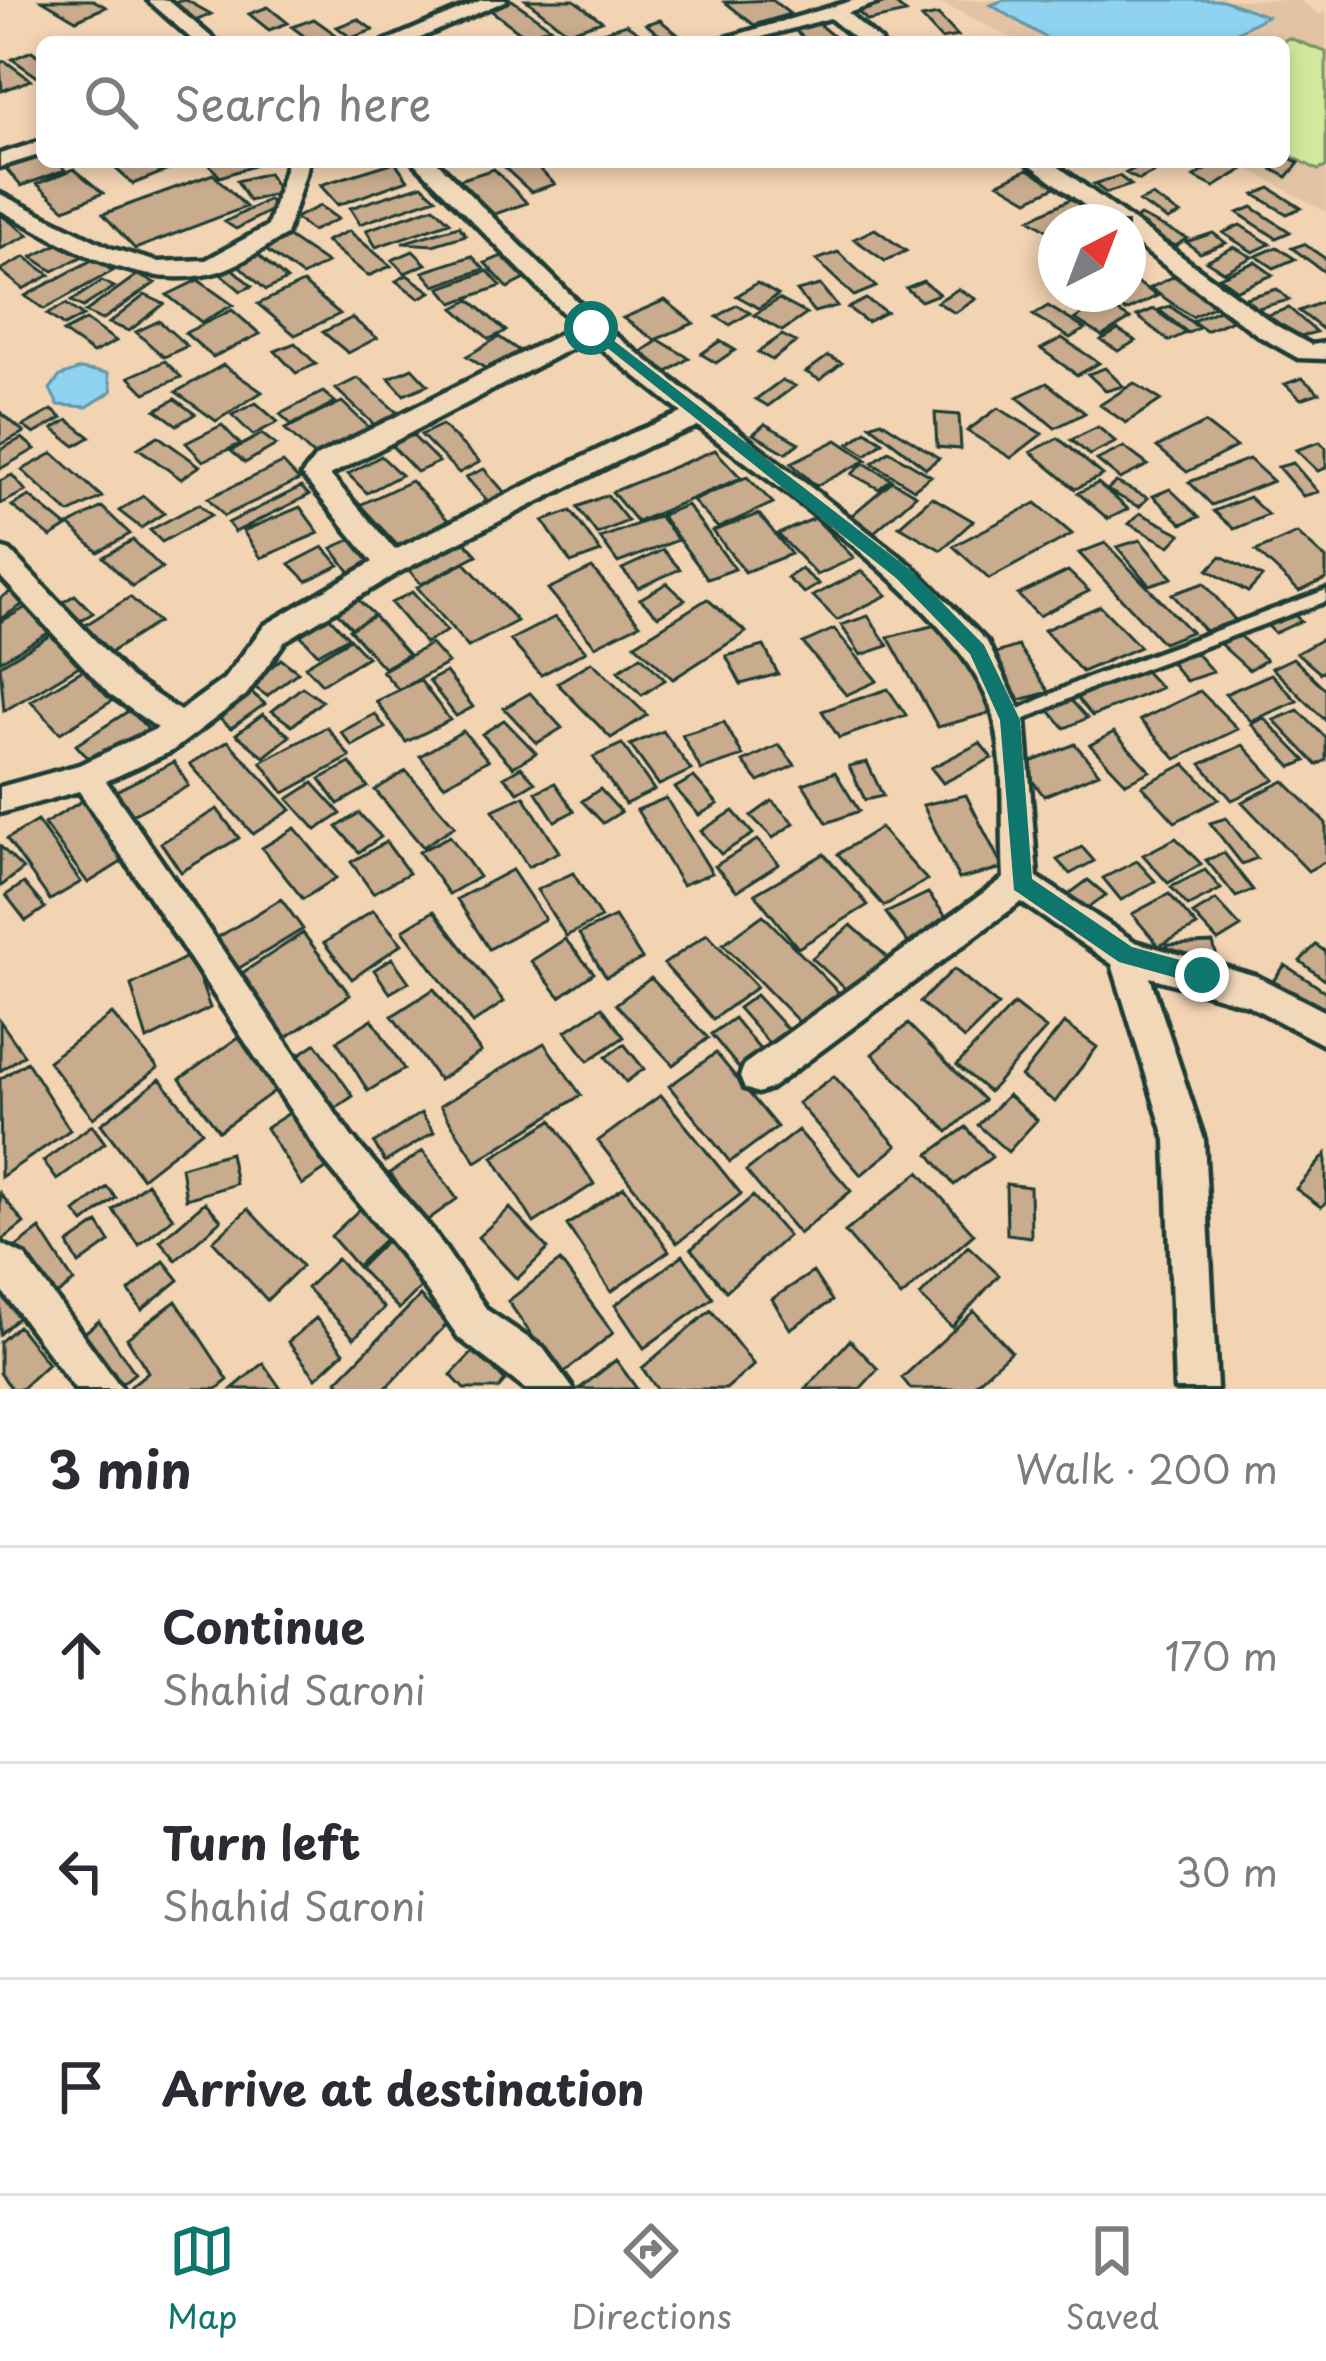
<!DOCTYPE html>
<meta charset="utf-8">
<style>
:root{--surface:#fff;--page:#f7f7f7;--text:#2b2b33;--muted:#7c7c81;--line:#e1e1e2;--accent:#0f766e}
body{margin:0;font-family:"Playpen Sans",sans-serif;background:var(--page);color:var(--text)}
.compass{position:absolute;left:1038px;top:204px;width:108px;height:108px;border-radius:50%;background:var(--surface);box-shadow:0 6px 18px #0003;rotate:42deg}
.stop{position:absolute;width:36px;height:36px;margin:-27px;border:9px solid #0f766e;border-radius:50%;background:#fff}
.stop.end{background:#0f766e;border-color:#fff;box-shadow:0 3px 12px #0008}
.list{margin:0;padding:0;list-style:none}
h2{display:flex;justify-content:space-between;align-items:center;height:156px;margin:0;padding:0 48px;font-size:51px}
h2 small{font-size:39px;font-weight:400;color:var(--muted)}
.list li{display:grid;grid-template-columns:78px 1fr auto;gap:36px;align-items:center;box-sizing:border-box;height:216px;padding:0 48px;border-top:3px solid var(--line)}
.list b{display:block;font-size:45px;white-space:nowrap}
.list p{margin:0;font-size:39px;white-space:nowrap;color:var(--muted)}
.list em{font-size:39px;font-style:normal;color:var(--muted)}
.icon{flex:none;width:66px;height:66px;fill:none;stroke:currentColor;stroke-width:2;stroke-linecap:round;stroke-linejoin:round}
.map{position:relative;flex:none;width:1326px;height:1389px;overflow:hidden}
.search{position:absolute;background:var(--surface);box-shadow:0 6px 18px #0003;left:36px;right:36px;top:36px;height:132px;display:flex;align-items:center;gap:30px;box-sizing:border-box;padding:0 42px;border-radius:18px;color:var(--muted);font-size:45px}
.sheet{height:804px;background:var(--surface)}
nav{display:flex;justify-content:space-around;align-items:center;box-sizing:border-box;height:168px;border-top:3px solid var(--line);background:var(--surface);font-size:33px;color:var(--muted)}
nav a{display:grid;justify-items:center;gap:6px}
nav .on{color:var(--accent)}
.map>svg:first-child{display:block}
</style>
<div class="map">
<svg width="1326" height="1389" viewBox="0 0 1326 1389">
<rect width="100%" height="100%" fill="#f2d3b2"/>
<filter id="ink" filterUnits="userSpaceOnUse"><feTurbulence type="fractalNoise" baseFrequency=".00833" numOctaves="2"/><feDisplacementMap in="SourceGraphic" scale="24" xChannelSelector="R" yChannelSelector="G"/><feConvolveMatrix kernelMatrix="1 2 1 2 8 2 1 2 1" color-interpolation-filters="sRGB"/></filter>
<g filter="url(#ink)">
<path fill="#e2c4a5" d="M935,0H1299L1320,15L1326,12V212L1236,162H1284V42H1020Z"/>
<path fill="#d2e89d" stroke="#789268" stroke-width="3" d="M1289,38L1326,52V167L1318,170L1284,152L1281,42Z"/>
<path fill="#90d3f1" stroke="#6397a5" stroke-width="3" d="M1004,0H1223L1267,16L1218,42H1053L991,5Z
M80,369L108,373L112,391L87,407L58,405L50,389L60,376Z"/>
<path fill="#c9ab8d" stroke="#1f3d34" stroke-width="3" d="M42,0H93L106,7L76,20Z
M186,0L211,14L195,21L166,4Z
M512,0L550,27L525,36L485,6Z
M526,0H574L602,21L568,32Z
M772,0L790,14L754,25L725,2Z
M891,0L906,13L868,21L853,8Z
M268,7L288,23L269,30L249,14Z
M938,15L958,36L941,39L922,18Z
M811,18L833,36L809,42L787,24Z
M314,19L335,34L312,42L292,27Z
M358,19L373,30L351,38L337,27Z
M660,20L687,42H668L646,24Z
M626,24L653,42H600L591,36Z
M32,51L42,59L39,78L12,59Z
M5,61L31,80L2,91L0,63Z
M42,148V162H58L65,170L21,186L1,163Z
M1284,155L1299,163L1287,177L1259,162H1284Z
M108,162H185L186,163L133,184Z
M249,162L253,166L220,177L208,163Z
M395,162L408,180L338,205L320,185Z
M518,162H532L555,184L531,192L504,167Z
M1148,162H1174L1139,180L1126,173Z
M1219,162L1244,169L1214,187L1194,177Z
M74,169L103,193L65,209L37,184Z
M494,169L527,203L492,215L459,180Z
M1028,169L1057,186L1028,200L999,183Z
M268,173L280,193L249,201L237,181Z
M213,174L246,207L135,249L103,214Z
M1119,176L1131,185L1106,193L1094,184Z
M422,185L436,198L360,224L350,208Z
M1270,188L1301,208L1287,214L1255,195Z
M1152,196L1180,214L1168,220L1139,202Z
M1075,197L1102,214L1087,222H1056V236L1030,219Z
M268,200L279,206L236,229L225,222Z
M320,206L338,219L312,231L295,218Z
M434,207L450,222L376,247L366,230Z
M1252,207L1290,232L1276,238L1238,213Z
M0,215H1L29,235L0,249Z
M1140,216L1187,238L1176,246L1129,225Z
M1240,225L1270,244L1253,252L1223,233Z
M459,226L466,235L433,245L402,243Z
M875,229L906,251L885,261L854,239Z
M349,231L391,266L368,276L326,241Z
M1213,233L1226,243L1200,253L1186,242Z
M287,236L327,263L302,276L263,248Z
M64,241L85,255L53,271L32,257Z
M1304,244L1326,259V273L1292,248Z
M1234,247L1252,257L1224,272L1206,261Z
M1277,247L1295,259L1274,268L1256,256Z
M413,251L426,264L405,273L392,260Z
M838,252L876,287L854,296L816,260Z
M256,253L287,280L266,290L235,262Z
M472,256L484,269L435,286L423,272Z
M502,256L525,279L508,288L485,263Z
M25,257L50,275L23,289L0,270Z
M94,259L113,271L44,309L25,296Z
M1255,262L1273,275L1237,290L1219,277Z
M229,266L252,286L241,291L218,272Z
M488,271L501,286L453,303L440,288Z
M1181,273L1223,302L1192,317L1150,288Z
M137,275L155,283L102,320L85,312Z
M407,275L431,292L419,298L396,281Z
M1128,276L1157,296L1126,311L1102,294H1128Z
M198,280L233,305L201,322L167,295Z
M102,281L114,287L83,307L71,301Z
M923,281L939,294L921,301L906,288Z
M303,283L340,314L295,335L258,304Z
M757,283L778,295L759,308L737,296Z
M820,285L837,306L814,312L797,291Z
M958,289L976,299L955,313L937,302Z
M1277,289L1289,300L1254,309L1242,299Z
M145,295L164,304L129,331L109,323Z
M779,299L807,314L782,331L754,315Z
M866,299L886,312L867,322L848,308Z
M470,300L506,331L489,339L454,308Z
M665,300L694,323L655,340L623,318Z
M1325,301L1326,302V332L1299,311Z
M1102,302L1130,319L1102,336L1075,319Z
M66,304L83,316L64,326L47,314Z
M737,305L750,313L730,325L717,317Z
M1048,306L1085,329L1070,338L1033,315Z
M1170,306L1199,328L1188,333L1159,310Z
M1289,308L1316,332L1294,338L1268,315Z
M1154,309L1186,333L1169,341L1137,316Z
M232,310L260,334L213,357L185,333Z
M1219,310L1232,320L1206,331L1192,321Z
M352,318L377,338L348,353L323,332Z
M86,320L116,341L93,353L63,332Z
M159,321L187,346L164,357L136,332Z
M1118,330L1136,341L1118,351L1101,340Z
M782,335L796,342L772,360L758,352Z
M499,337L521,352L489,371L467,356Z
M1062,338L1099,363L1077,375L1041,349Z
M659,340L689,358L668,372L638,354Z
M720,341L735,350L716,363L701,354Z
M295,343L316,364L296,373L275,351Z
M828,356L842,363L820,380L806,372Z
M165,361L181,377L145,393L129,377Z
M223,365L262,392L216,421L176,392Z
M412,368L428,385L404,395L389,378Z
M1105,368L1123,386L1106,391L1088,374Z
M358,378L401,416L378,428L336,389Z
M1302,378L1319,393L1301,399L1285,384Z
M782,380L795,386L768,406L756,399Z
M1047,383L1085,413L1055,428L1017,397Z
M1134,383L1161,400L1126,423L1100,405Z
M323,392L335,402L292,425L280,414Z
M175,399L195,414L177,425L156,410Z
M342,402L375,433L319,461L285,429Z
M256,403L278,422L253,435L232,415Z
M998,408L1042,434L1011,458L967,431Z
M52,410L62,418L34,434L23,426Z
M0,412L24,432L0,445Z
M935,413L959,415L961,449L937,447Z
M68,420L90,437L75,446L53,429Z
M881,421L939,458L926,468L870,425Z
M1205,423L1236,447L1187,472L1157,447Z
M765,424L799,443L786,453L753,434Z
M222,425L240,444L203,461L186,443Z
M442,425L480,462L459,473L421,435Z
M1098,427L1116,442L1090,455L1071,440Z
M866,431L883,442L866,455L849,444Z
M262,434L276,445L245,463L231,451Z
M411,434L439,462L417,472L390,444Z
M158,436L200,466L181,479L138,448Z
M22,438L35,449L0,469V450Z
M1058,438L1103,475L1075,489L1031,452Z
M837,440L867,460L816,486L791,463Z
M1320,442L1326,448V468L1318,471L1296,450Z
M1124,447L1148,465L1120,479L1097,460Z
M715,450L741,478L637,522L612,492Z
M889,451L931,476L914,489L872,463Z
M53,453L102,497L69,513L22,470Z
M381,456L401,475L367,493L348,474Z
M1249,459L1273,481L1212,505L1189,482Z
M283,463L299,480L224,516L208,498Z
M864,463L891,479L879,489L852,474Z
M1293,463L1318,492L1303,496L1278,467Z
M484,469L507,495L489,503L466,477Z
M12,475L26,491L0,504V481Z
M747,477L773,503L718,528L693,501Z
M411,481L448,520L398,546L360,505Z
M892,481L916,495L871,535L846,520Z
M1116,482L1148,498L1139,507L1107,490Z
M1098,483L1128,509L1108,519L1078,493Z
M301,487L309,495L235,532L228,523Z
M1170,489L1199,517L1182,524L1153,496Z
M607,495L628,521L597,534L577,507Z
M29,496L67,527L51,537L12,506Z
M143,496L164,513L141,528L119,511Z
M932,497L973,521L941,550L899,526Z
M1249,497L1268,515L1234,529L1214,511Z
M1036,503L1072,534L989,579L953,546Z
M199,504L211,515L162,542L150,530Z
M687,505L735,569L708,579L661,515Z
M102,507L130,534L98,552L69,525Z
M300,507L319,533L261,558L243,531Z
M571,511L601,552L571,563L543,521Z
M1140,513L1181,534L1170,546L1129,524Z
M759,514L791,554L745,572L713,531Z
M659,516L678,540L618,563L600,538Z
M815,518L854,558L817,575L778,534Z
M1297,533L1326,559V579L1299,591L1256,551Z
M459,535L477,555L421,584L403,563Z
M359,536L382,566L354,578L332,548Z
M133,540L162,568L132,586L103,557Z
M1140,540L1172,578L1149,585L1117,547Z
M1105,543L1191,632L1163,643L1079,553Z
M323,547L339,565L307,581L290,564Z
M663,550L680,569L638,588L622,569Z
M1221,556L1262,577L1248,592L1208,570Z
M465,563L517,621L468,647L417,587Z
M592,568L640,624L595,646L548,589Z
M801,569L819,584L804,593L787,578Z
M862,571L887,595L837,620L813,596Z
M1068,571L1089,591L1039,616L1018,595Z
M667,583L685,600L658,616L640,599Z
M1204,583L1236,621L1205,631L1172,594Z
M17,588L30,600L0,619V598Z
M412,592L447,631L425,643L391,603Z
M352,594L374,615L352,628L331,606Z
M75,595L93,613L73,625L55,607Z
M130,597L158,622L106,655L79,629Z
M707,599L746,632L673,679L635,644Z
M32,604L55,629L0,661V622Z
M1100,606L1140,647L1082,672L1044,630Z
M323,610L348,637L318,654L293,627Z
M1291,612L1301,621L1275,633L1266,624Z
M374,616L408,654L384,668L349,629Z
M868,616L888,646L861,655L841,625Z
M555,617L586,651L541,675L510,640Z
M944,623L997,711L938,727L888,637Z
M834,629L877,681L846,695L803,643Z
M56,632L86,662L4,711L0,665Z
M1235,632L1266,660L1249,670L1218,642Z
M1326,637V670L1320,673L1297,653Z
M350,639L367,657L322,684L305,666Z
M431,644L448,663L399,690L382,671Z
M764,646L778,674L741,684L726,656Z
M1018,646L1049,692L1020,700L990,655Z
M1196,653L1213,672L1186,681L1170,662Z
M641,656L665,680L642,695L618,671Z
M1293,658L1326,690V721L1272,668Z
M281,659L298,672L267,696L250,684Z
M592,662L647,715L611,738L557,683Z
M88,667L117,698L60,733L31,701Z
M1144,670L1161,688L1092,716L1076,697Z
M446,672L473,707L456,716L429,681Z
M1271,674L1297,701L1251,721L1225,694Z
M420,680L450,720L406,742L376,701Z
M302,687L322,701L292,726L272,711Z
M888,689L906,715L839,738L822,711Z
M250,691L265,704L231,728L215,715Z
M1200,691L1238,729L1176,759L1140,720Z
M530,693L562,728L537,743L504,708Z
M1069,698L1087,718L1065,728L1047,709Z
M130,710L163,745L108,780L76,745Z
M1298,710L1326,738V760L1317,765L1274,720Z
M263,714L290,736L264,757L236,734Z
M375,714L385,728L352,746L341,732Z
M1264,718L1306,761L1292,767L1251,724Z
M504,720L536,753L513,767L482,734Z
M724,722L743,756L701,770L682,735Z
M327,727L350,757L284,793L261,762Z
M463,731L488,760L444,785L420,756Z
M663,731L691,770L659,785L630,745Z
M1114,732L1150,771L1126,783L1090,745Z
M228,741L291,810L253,834L190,764Z
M980,743L992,758L943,783L931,768Z
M622,744L654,790L625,804L593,757Z
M1075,744L1099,773L1044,796L1021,766Z
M779,745L795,765L759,782L743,762Z
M1243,745L1275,780L1232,800L1201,764Z
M174,762L189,786L120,821L106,796Z
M867,762L883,796L865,800L849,766Z
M350,763L368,787L338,804L320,779Z
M1185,764L1219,799L1175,822L1142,786Z
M521,767L535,782L518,792L504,777Z
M406,771L455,826L423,847L375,790Z
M835,772L859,811L827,823L803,784Z
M694,777L718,804L699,815L675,788Z
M1284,781L1326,823V861L1308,871L1242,802Z
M313,783L341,814L316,830L288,799Z
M555,783L574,811L555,821L536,792Z
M600,789L621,812L603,823L582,801Z
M966,795L1003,868L959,879L923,805Z
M524,796L559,852L528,867L493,810Z
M87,798L131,856L88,883L44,824Z
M666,798L712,873L682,885L637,810Z
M772,801L794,823L773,838L751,816Z
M217,809L239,838L181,872L161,843Z
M733,811L753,834L721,854L701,831Z
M359,813L381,837L359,852L337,827Z
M1226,818L1257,858L1242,864L1210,823Z
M37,821L81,882L50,900L7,839Z
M295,828L336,878L303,899L262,848Z
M880,828L927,880L884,906L838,854Z
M450,836L479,877L449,894L419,852Z
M1176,838L1201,864L1168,883L1143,855Z
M757,840L779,864L737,891L715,866Z
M386,842L409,873L373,893L351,862Z
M0,846L23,869L0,887Z
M1082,847L1094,861L1070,874L1057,860Z
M1224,853L1253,890L1236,897L1206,860Z
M824,854L868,905L798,948L755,894Z
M1137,861L1155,881L1121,900L1103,878Z
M512,870L545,919L489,949L457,899Z
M1205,870L1221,889L1188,906L1171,887Z
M573,873L601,918L566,936L537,890Z
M1088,880L1106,895L1086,909L1069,894Z
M24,883L45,908L26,921L6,895Z
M928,893L954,927L911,947L886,913Z
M1169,894L1197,926L1159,946L1132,914Z
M281,899L303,929L228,975L207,944Z
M1216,900L1241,927L1218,941L1193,914Z
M373,910L402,944L352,979L324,943Z
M434,911L504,1002L473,1023L403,930Z
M763,915L839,993L800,1023L723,944Z
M615,917L642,959L606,977L579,934Z
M851,925L892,961L852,995L812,958Z
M303,933L350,995L278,1043L233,979Z
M707,934L757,987L713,1019L664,964Z
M565,939L594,973L560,997L531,961Z
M1213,943L1219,964L1173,966L1167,945Z
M1316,945L1326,952V981L1300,961Z
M191,955L210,1008L147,1040L131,985Z
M392,958L409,982L390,993L374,970Z
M1285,965L1326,992V1023L1270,985Z
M954,969L998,1005L964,1039L920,1002Z
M651,978L708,1038L673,1065L616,1004Z
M434,989L481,1052L439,1080L392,1016Z
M756,995L799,1042L780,1056L738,1008Z
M1014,1004L1046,1029L989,1092L957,1065Z
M602,1007L624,1037L588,1061L566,1031Z
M112,1014L158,1068L93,1118L48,1061Z
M734,1018L766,1057L743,1073L711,1034Z
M372,1019L404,1069L368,1091L337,1041Z
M0,1021L24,1055L0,1071Z
M1064,1023L1097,1047L1055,1102L1021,1077Z
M908,1024L984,1100L948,1132L872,1054Z
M247,1031L287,1082L219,1131L180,1079Z
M316,1043L353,1096L324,1116L287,1063Z
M544,1043L581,1095L476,1162L440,1106Z
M624,1044L644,1069L626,1082L606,1057Z
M716,1053L777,1127L730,1162L669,1086Z
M27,1062L70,1130L1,1177L0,1079Z
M834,1076L897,1146L861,1175L798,1103Z
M160,1079L202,1131L142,1178L101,1124Z
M661,1095L741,1194L677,1243L598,1141Z
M1008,1095L1037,1120L1008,1152L978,1125Z
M294,1110L329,1167L302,1185L266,1128Z
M421,1113L434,1132L385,1162L374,1143Z
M552,1120L594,1184L534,1223L493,1157Z
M92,1125L105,1143L57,1180L43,1161Z
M966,1127L992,1157L954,1185L929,1154Z
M798,1130L851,1191L799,1234L746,1171Z
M423,1151L457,1199L425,1222L390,1173Z
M230,1153L236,1184L186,1199L181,1167Z
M1326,1154V1203L1321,1207L1296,1189Z
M919,1172L974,1234L901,1297L845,1232Z
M147,1183L173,1218L139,1245L113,1210Z
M1006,1184L1030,1187L1031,1237L1007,1234Z
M107,1187L116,1198L84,1223L75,1212Z
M624,1187L669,1251L611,1292L567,1225Z
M0,1193L24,1223L0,1242Z
M753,1196L788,1236L726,1291L691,1249Z
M205,1202L221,1220L176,1260L160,1241Z
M361,1208L387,1237L357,1266L331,1236Z
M510,1208L548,1249L517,1279L478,1237Z
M248,1209L302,1266L267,1300L213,1241Z
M98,1223L110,1242L79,1264L68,1244Z
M40,1229L74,1282L46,1303L12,1250Z
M386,1241L426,1282L399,1309L359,1268Z
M968,1246L999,1275L952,1327L920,1296Z
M683,1255L713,1298L644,1348L615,1305Z
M337,1259L384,1308L354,1338L307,1288Z
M164,1261L179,1280L142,1310L129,1291Z
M560,1261L613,1333L560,1376L508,1301Z
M813,1272L832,1301L790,1329L772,1299Z
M0,1285L23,1313L0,1334Z
M420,1296L447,1324L385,1389H344L337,1381Z
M176,1301L228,1380L217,1389H127L148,1372L127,1338Z
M711,1310L754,1365L726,1389H657L642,1368Z
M974,1311L1011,1351L970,1389H911L902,1378Z
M316,1318L344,1352L316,1378L288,1342Z
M99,1321L135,1373L115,1389H94L66,1348Z
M18,1326L48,1364L21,1389H12L0,1373V1342Z
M850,1340L878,1369L860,1389H806Z
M475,1350L505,1381L498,1389H464L451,1375Z
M616,1360L637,1389H579Z
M263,1363L281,1389H232Z"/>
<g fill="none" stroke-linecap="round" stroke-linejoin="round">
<defs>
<path id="service" d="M1326,590V601L1087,690L1015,724H1005L1002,720L1005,716L1077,682Z"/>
<path id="minor" d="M148,0H168L217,42H195Z
M482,0H507L411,42H384Z
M855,0H885L848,13L881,42H859L830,18L744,42H712Z
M42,141V154L0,167V154Z
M287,162H309L286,235C264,247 244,263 220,271C142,295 66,245 0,210V194L110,248L157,262L206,260L268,226Z
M414,162H437L599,323L912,566L987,642L1025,720L1037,877L1135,942L1256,976L1326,1012V1046L1248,1005L1150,977L1204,1140L1217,1389H1175L1166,1140L1112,964L1021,902L771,1088L758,1093L745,1088L740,1076L745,1064L1004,878C1001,828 1006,770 995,721C971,616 782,492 698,426L648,446L401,571L285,641L246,695L172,751L106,781L351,1136L432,1230L487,1310L543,1348L573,1389H525L459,1338L404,1258L325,1162L79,791L0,813V787L79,765L158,728L109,694L0,576V548L10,551L131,678L180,711L224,679L265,625L373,562L302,475L316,457L576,326ZM589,339L682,413L630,434L395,550L330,475Z
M1027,162H1052L1277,326L1311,345L1326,343V359L1298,358L1259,336L1128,238V222H1107Z
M0,1243L25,1256L122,1389H75L0,1288Z"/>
</defs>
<use href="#service" stroke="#1f3d34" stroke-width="9"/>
<use href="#minor" stroke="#1f3d34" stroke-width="9"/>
<use href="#service" fill="#f1d8b9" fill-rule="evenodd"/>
<use href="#minor" fill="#f1d8b9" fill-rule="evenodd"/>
</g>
</g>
<path fill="#0f766e" d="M591,323L909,569L984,645L1020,720L1032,879L1132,947L1210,968V982L1202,985L1119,962L1014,890L1000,720L970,654L896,578L586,331Z"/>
</svg>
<svg class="compass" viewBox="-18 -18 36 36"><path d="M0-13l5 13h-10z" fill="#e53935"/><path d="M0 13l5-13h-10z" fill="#7c7c81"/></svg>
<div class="stop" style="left:591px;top:328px"></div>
<div class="stop end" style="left:1202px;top:975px"></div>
<div class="search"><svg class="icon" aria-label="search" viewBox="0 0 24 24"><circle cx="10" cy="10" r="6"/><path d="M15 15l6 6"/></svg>Search here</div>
</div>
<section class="sheet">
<h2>3 min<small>Walk · 200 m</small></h2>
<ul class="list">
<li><svg class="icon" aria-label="ahead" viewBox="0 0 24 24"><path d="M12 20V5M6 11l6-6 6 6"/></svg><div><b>Continue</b><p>Shahid Saroni</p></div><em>170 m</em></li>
<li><svg class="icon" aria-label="left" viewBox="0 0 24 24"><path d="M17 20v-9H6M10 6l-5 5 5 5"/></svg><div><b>Turn left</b><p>Shahid Saroni</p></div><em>30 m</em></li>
<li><svg class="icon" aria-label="arrive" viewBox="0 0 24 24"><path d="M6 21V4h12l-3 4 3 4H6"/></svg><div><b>Arrive at destination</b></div></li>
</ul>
</section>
<nav>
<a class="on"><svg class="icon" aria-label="map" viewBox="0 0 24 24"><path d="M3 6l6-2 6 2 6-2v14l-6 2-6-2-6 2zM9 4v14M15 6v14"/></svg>Map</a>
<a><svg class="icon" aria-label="directions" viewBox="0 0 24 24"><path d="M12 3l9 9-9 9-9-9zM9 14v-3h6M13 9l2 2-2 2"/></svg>Directions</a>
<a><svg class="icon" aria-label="saved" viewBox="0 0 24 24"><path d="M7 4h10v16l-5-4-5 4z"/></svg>Saved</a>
</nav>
